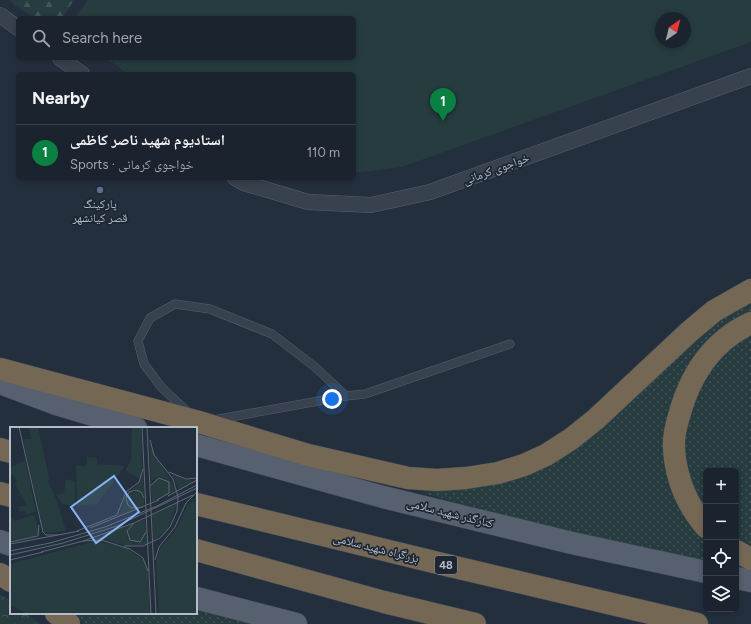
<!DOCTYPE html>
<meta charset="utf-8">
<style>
:root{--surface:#1b232e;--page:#282f3a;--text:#f1f3f6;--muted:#a0a4aa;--line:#39404a;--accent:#0b8043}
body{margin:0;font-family:Figtree,"Noto Naskh Arabic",sans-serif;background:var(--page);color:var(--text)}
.controls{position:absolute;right:12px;bottom:12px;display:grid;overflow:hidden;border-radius:6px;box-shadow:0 2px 6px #0003}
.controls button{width:36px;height:36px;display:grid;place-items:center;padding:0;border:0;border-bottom:1px solid var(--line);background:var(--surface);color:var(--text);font:20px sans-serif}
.compass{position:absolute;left:655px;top:12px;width:36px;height:36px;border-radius:50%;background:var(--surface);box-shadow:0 2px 6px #0003;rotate:35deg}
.you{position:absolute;left:332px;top:399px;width:14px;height:14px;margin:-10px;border:3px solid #fff;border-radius:50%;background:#1a73e8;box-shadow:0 0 0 6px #1a73e833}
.badge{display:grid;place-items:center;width:26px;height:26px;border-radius:50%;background:var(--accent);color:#fff;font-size:13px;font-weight:700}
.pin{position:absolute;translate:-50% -33px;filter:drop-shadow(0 1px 2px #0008)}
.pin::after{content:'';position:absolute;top:21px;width:14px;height:12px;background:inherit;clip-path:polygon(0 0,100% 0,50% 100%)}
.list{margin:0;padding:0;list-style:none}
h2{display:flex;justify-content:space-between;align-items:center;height:52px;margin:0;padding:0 16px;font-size:17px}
h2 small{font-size:13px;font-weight:400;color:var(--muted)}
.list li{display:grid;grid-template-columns:26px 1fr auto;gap:12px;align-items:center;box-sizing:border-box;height:56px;padding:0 16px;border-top:1px solid var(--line)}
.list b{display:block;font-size:15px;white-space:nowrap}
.list p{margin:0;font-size:13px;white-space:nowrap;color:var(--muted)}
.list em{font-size:13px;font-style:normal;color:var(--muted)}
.icon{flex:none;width:22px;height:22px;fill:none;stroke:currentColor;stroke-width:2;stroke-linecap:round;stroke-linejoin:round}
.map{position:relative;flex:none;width:751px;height:624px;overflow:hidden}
.search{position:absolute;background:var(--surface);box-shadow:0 2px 6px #0003;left:16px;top:16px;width:340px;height:44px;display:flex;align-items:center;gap:10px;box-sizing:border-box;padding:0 14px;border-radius:6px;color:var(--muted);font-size:15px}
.panel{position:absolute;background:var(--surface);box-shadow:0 2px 6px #0003;left:16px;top:72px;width:340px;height:108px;border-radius:6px}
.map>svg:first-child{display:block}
</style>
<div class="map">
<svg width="751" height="624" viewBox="0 0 751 624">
<defs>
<pattern id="grass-dots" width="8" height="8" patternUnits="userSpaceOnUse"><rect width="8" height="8" fill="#263c3f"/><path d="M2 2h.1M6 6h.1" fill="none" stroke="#435659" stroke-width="1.8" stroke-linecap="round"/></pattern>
<pattern id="forest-firs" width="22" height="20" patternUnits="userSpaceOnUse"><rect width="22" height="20" fill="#263c3f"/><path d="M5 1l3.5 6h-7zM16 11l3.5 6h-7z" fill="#435659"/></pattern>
<pattern id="park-crowns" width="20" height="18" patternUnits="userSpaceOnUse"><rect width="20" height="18" fill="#263c3f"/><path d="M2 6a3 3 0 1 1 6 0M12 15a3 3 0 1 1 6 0" fill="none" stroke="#435659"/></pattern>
</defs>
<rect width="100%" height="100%" fill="#242f3e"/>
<path fill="url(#grass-dots)" d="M751,302V314L672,408L697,529L706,538V563C610,541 514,519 419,492L475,488L505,482L676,358L719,319Z
M751,329V553L736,544V471H706V517L699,506L680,449L703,372Z
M196,604L271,624H84L71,613H196Z"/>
<path fill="url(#forest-firs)" d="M10,0H74L62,18H34L16,6Z"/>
<path fill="url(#park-crowns)" d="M0,594L11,602V613H26L41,624H0Z"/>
<path fill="#263c3f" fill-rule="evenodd" d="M88,0H751V42L402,167L354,173V74H128L106,58H354V18H75ZM661,18H685V42H661Z"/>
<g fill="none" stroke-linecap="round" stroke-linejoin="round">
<defs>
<path id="lane" d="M188,412L162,388L144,364L138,341L150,318L175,304L210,309L272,334L315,367L346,396
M214,420L346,396L365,394L510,344"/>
<path id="street" d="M0,15L18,28
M60,58L82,74
M235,178L244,183L308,202L371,205L430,192L751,76"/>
<path id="primary" d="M0,383L56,404L136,428
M196,445L383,497L572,543L706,572
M0,541L11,545
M736,578L751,581
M196,598L296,624"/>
<path id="highway" d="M0,369L199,422L308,455L408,478L437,480L466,478L498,473L524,465L546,455L571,439L596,419L689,332L714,311L751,290
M0,449L11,452
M0,493L11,496
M196,504L442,564L697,624
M706,527C687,505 676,478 674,449C673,438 676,426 679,416C690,375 712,341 751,323
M196,550L384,602L475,624
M736,551L751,559
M0,574L11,581
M56,613L69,624"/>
</defs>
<use href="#lane" stroke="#565f6c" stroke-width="9"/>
<use href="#street" stroke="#565f6c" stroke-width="16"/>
<use href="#primary" stroke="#414a57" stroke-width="23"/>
<use href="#highway" stroke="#434c59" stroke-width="23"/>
<use href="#lane" stroke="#38414e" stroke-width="8"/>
<use href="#street" stroke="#38414e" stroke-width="15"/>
<use href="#primary" stroke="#56606e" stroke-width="22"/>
<use href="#highway" stroke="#746855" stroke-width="22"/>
</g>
<circle fill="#5c6f8a" stroke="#1d2633" stroke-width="1.5" cx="100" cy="190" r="4"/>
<g text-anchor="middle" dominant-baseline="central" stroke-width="3.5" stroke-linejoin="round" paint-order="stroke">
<rect fill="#1d2633" stroke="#878f9c" stroke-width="1" x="435" y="556" width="22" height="18" rx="3"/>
<g font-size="11" font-weight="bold" fill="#b4bcc9">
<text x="446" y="565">48</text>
</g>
<g font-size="12" fill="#b4bcc9" stroke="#1d2633">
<text transform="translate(496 169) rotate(-20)">خواجوی کرمانی</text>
<text transform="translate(450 513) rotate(14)">کنارگذر شهید سلامی</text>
<text transform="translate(376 548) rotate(14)">بزرگراه شهید سلامی</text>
</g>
<g font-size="12" fill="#b4bcc9" stroke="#1d2633">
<text x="100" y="204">پارکینگ<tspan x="100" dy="14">قصر کیانشهر</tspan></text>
</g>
</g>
<g transform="translate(10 427)">
<rect width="187" height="187" fill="#242f3e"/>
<path d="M140,18L166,64L142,75L141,61L145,52L159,53L151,50L145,51L141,55ZM133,46L134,68L124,63L115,72L124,82L105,91L111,84L115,69L127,58ZM162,47L175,53L185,54L169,62ZM128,64L134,71V78L125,81L117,76L119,66ZM167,76L157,103L143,114L142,88ZM135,92L137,117L118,119L92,112L78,113L122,97L117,102V110L123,116L130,115L134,113L135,110L129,115H123L118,110V103L122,98Z" fill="#263c3f"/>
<path d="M19,0H28L39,51L38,54L48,77L56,104L34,106L13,12H21ZM15,33L26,84L17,88L14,84L10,85L8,80L17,78L5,57L7,55L4,48L0,49V41ZM56,52L65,54V79L53,77L46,68L54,66ZM25,87L29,107L26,110L0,113V89L5,94Z" fill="#263c3f"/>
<path d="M122,0H131L132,40L130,52L115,43L121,34ZM187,72V187H149L146,136L149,123L167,101L178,77ZM85,114L117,121L134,134L138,143L140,187H17L0,178V137Z" fill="#263c3f"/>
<path d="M77,30L87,31V37L115,39L87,77L67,79L66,39H77Z" fill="#263c3f"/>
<path fill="none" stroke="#5e6776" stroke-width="1" d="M9,0L33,105L36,108H48M132,0L141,187M137,0L146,187M159,45L176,52L187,51M140,59L149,51L159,55V66L147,73M158,69L187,53M133,80L122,81L118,78L116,71L119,65L126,63L131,65L134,71M124,96L117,104L120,113L130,115L136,105M80,101L149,73M67,104L107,88L116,65L129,55L133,42M73,114L91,113L120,122L133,131L138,144M0,115L28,109L29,98M0,117L69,104M114,119H133L150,111L160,100L167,84L168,70L163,52L144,28L140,13M0,124L40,116L95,100L147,79L187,58M31,125L73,114L124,96L183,68M0,128L53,116L107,99L187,61M0,133L33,125M145,133L149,120L165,100L176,76L186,66"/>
<path fill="#8ab4f8" fill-opacity="0.15" stroke="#8ab4f8" stroke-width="2" d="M104,49L129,85L86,116L61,80Z"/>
<rect width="187" height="187" fill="none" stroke="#b4bcc9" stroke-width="2"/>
</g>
</svg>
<div class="controls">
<button>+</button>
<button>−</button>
<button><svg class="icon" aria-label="locate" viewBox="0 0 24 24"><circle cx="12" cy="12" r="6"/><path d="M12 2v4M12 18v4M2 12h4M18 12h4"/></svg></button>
<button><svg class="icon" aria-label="layers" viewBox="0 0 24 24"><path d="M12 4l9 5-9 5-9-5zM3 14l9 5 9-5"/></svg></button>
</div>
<svg class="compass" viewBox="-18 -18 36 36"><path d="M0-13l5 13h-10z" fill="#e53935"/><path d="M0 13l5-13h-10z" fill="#a0a4aa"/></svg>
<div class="you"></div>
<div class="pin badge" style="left:443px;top:121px">1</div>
<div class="search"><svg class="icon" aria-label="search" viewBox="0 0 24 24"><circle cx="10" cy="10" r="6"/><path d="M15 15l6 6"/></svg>Search here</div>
<section class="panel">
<h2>Nearby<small></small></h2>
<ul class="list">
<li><span class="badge">1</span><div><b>استادیوم شهید ناصر کاظمی</b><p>Sports · خواجوی کرمانی</p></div><em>110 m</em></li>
</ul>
</section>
</div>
